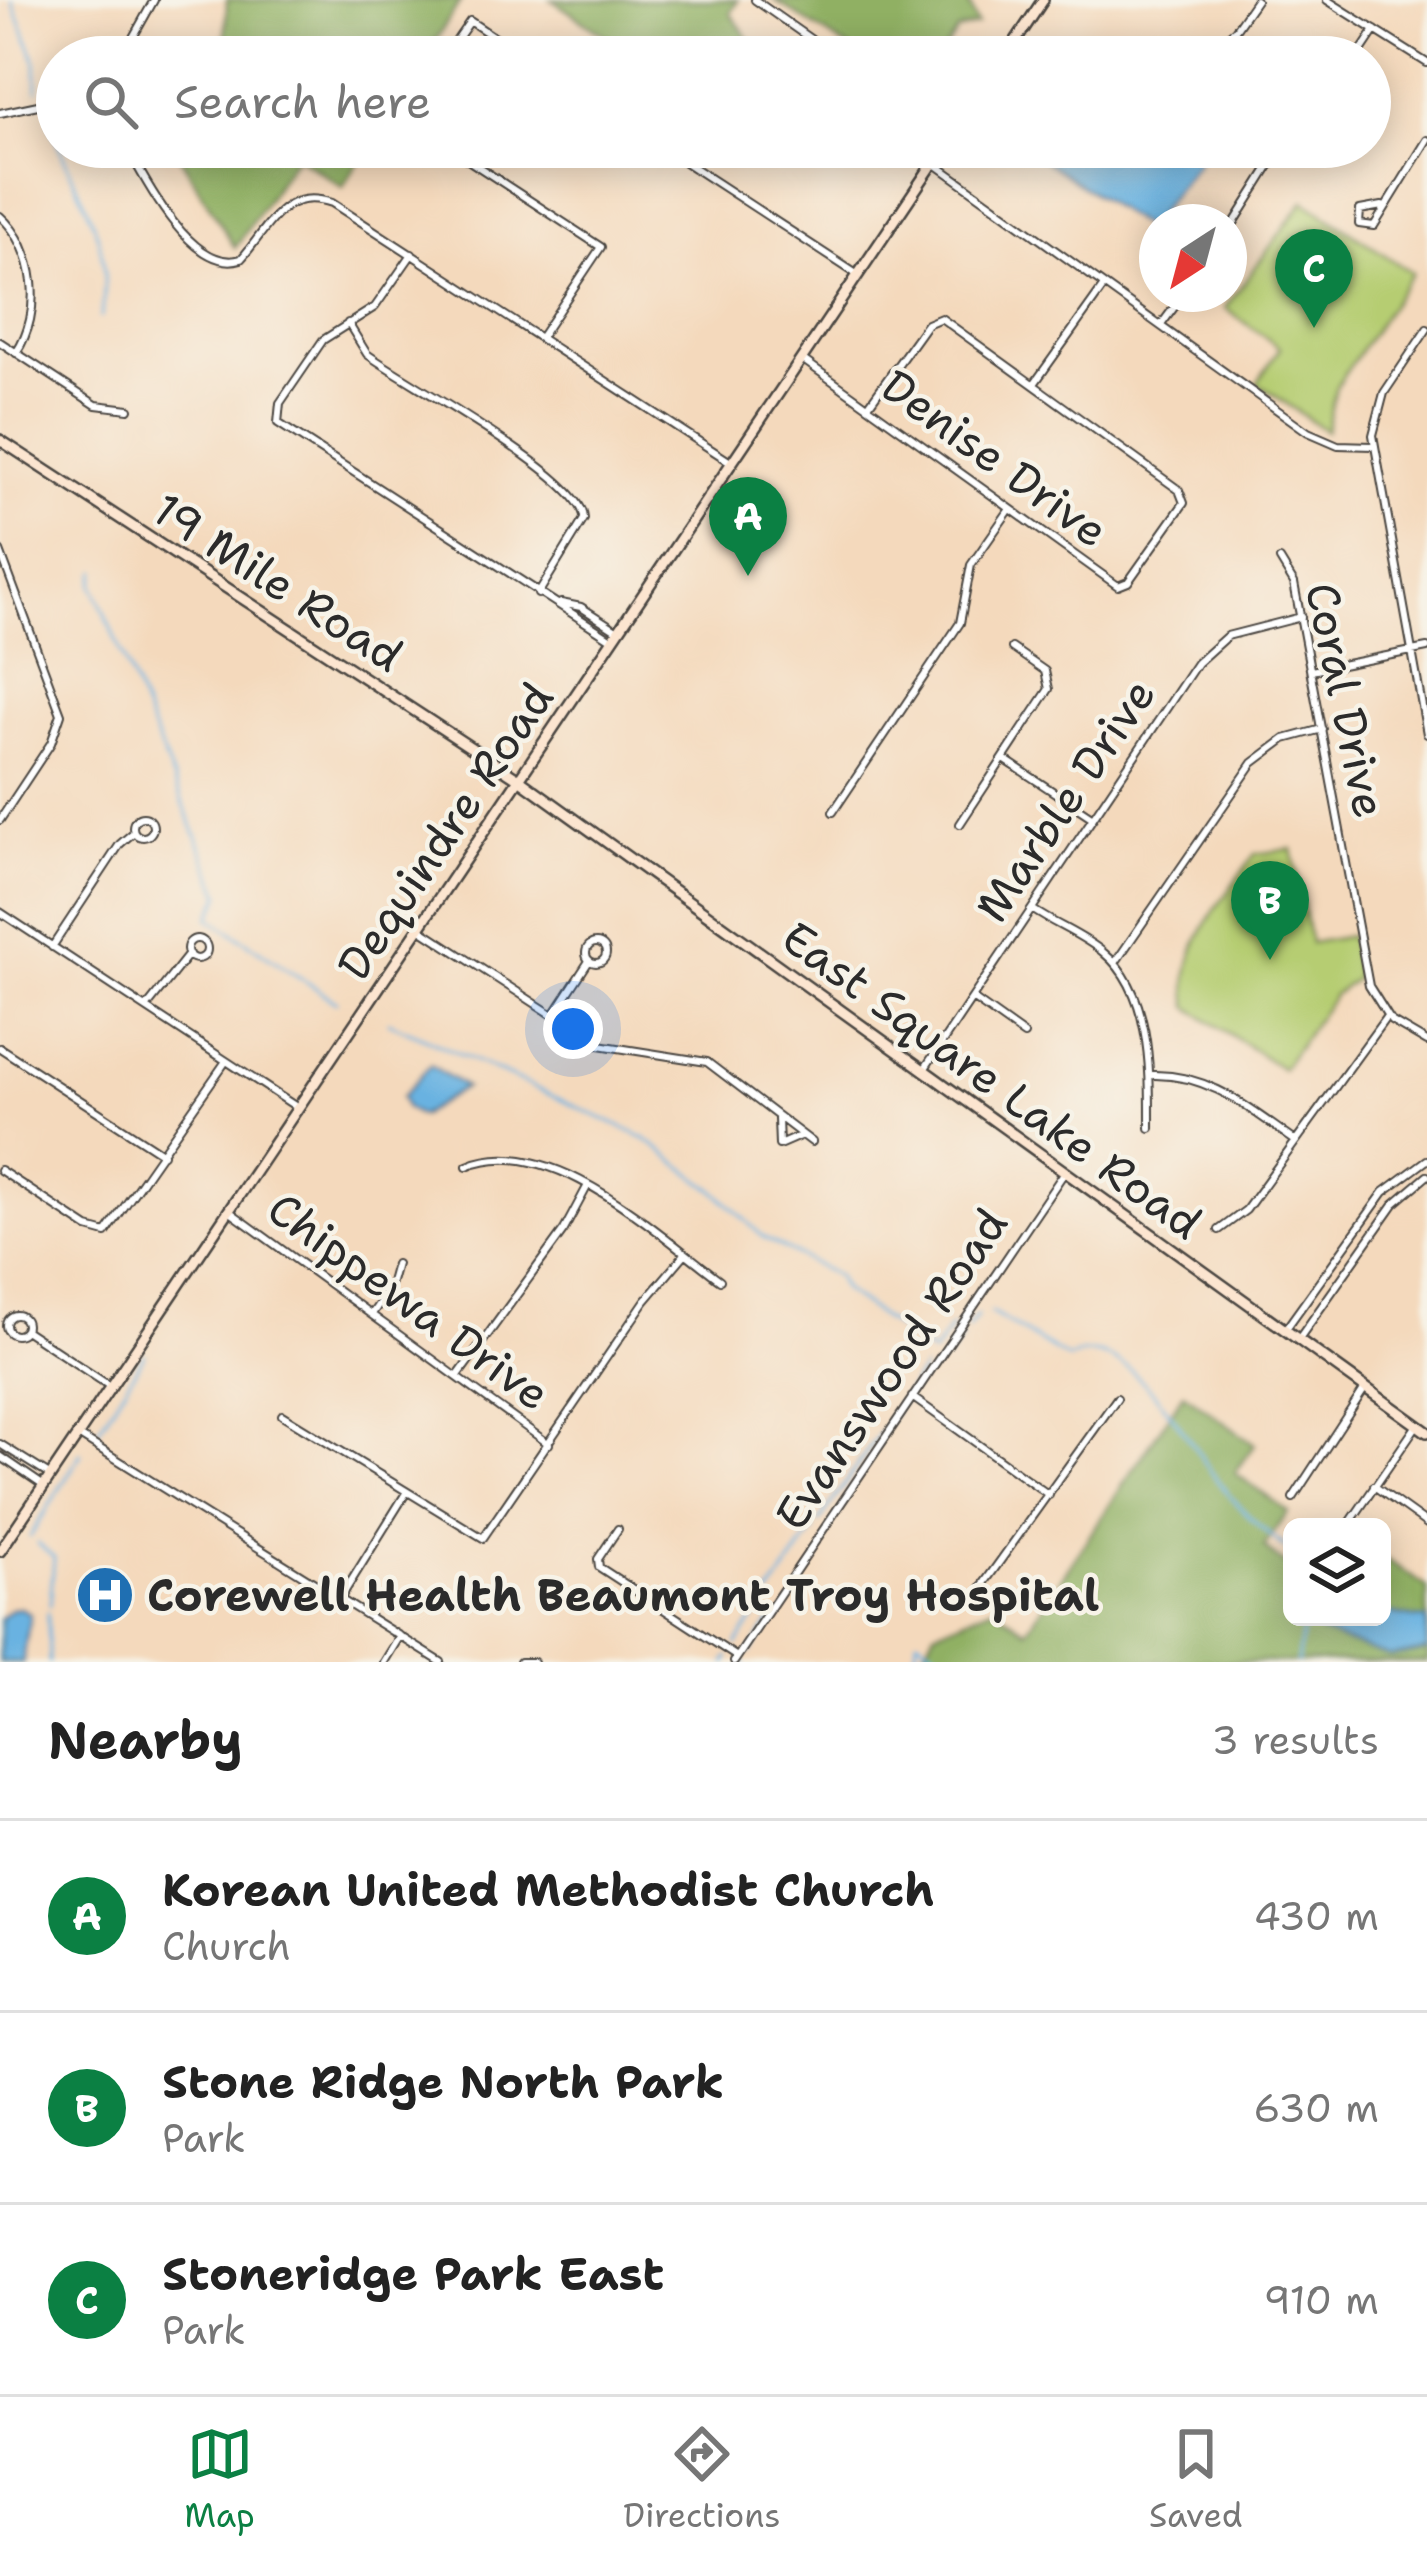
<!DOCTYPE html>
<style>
:root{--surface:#fff;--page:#f6f6f6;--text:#222;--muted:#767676;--line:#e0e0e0;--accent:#0b8043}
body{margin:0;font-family:"Shantell Sans",sans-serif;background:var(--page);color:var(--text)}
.controls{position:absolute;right:36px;bottom:36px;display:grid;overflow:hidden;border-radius:18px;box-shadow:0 6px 30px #0003}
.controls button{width:108px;height:108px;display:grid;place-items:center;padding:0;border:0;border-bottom:3px solid var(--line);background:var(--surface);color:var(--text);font:60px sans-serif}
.compass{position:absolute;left:1139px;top:204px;width:108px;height:108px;border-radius:50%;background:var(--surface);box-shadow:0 6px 30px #0003;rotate:216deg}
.you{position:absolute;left:573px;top:1029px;width:42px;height:42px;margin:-30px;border:9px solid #fff;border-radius:50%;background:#1a73e8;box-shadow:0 0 0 18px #1a73e833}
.badge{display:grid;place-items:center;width:78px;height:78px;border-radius:50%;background:var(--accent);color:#fff;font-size:39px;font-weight:700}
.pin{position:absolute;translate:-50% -99px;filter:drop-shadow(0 3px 6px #0008)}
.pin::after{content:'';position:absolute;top:63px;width:42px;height:36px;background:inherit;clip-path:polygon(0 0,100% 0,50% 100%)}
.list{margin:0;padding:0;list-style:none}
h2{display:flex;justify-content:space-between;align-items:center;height:156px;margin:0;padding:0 48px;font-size:51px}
h2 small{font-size:39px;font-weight:400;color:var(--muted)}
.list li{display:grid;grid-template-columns:78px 1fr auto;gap:36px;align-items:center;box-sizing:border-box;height:192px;padding:0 48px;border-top:3px solid var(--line)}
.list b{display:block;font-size:45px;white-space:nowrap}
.list p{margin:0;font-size:39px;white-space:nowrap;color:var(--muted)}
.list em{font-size:39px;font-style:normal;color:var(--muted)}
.icon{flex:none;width:66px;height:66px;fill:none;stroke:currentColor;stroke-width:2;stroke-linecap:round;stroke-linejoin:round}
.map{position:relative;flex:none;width:1427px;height:1662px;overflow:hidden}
.search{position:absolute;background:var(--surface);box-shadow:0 6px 30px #0003;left:36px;right:36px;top:36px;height:132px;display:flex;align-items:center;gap:30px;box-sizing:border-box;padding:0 42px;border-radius:66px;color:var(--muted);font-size:45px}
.sheet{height:732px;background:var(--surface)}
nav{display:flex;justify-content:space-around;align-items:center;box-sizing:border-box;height:168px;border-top:3px solid var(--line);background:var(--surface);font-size:33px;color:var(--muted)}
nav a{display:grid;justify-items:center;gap:6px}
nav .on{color:var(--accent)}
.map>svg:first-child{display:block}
</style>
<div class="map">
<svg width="1427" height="1662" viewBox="0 0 1427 1662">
<rect width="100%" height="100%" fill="#f7f3e8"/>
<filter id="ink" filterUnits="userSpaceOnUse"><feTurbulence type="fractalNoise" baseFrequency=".00833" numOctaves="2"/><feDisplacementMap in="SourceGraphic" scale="24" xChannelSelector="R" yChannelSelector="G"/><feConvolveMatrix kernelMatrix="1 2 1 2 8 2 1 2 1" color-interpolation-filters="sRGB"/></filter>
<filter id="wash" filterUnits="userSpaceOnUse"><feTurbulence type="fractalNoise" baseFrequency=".004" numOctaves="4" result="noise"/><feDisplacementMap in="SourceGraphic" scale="48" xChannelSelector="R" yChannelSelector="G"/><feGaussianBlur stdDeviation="2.7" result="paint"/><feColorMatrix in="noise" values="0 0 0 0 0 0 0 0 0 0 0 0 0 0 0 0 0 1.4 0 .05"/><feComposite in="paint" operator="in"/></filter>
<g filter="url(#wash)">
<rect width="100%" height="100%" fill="#f4d9bc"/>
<path fill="#b6cd72" stroke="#707c4e" stroke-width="3" d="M1304,201L1412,273L1336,387L1326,431L1257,383L1280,348L1225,308Z
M1292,849L1310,943L1350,936L1356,978L1334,995L1282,1069L1189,1007C1177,946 1222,903 1255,854Z"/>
<path fill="#90b064" stroke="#5e6e48" stroke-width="3" d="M227,0H461L425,57H224Z
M552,0H738L730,13L762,57H638Z
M774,0H967L978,25L958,31L940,57H862Z
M174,147H368L343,187L296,156L235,248Z
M1184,1393L1255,1445L1235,1473L1288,1512L1264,1547L1292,1570V1617H1382V1563L1387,1560L1427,1587V1662H918L935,1631L992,1607L1027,1630Z"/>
<path fill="#69b2e1" stroke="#4a6e86" stroke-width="3" d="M1024,147H1191L1198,161L1146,229Z
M430,1065L465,1087L420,1116L406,1108L402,1097Z
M21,1608L30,1614L23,1662H0V1619L11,1609Z
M1382,1612L1427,1620V1650L1390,1657L1320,1633L1314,1619L1382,1617Z"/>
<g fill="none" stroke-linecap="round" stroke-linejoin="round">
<path stroke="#69b2e1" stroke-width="3" d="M12,0L36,62L37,90
M49,119C73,195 117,232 101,317
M97,571L93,585L221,895L210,918L337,1002
M389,1022L643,1137L715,1191L763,1237L837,1276L843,1290L933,1354L951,1327
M990,1312L1069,1359C1125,1325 1191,1445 1217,1480C1238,1509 1263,1531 1292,1552
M968,1328L977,1316
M947,1358L962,1338
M899,1404L923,1369
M886,1423L895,1410
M98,1430L145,1354
M819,1522L880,1432
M30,1537L81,1454
M37,1543L54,1558L50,1605
M48,1613L49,1662
M737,1644L814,1529
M750,1652L774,1617
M726,1662L729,1657
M743,1662H745
M915,1662L917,1638L951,1661L965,1662
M1297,1662L1304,1617"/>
</g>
</g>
<g filter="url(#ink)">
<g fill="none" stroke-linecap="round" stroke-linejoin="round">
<defs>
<path id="street" d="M755,0L836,57
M1327,0L1427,63
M122,57L154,0
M445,57L470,21L524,57
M1204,57L1235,30L1256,0
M1357,57L1375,30
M0,113L57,101
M127,147C145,181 193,274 241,259C268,229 283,186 332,203L732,463
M448,147L601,247L540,338
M662,147L858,275
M934,163L1308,432L1338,445L1373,446
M1382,206L1360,210L1359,224L1374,226L1427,140
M0,216C37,249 43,313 16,353
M1229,231L1282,147
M412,254L375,307L323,340L280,403L278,423L613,640
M348,323L367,354C405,382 586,479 584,519L538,594
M1161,325L1184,294
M1427,329L1384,393L1373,435L1427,734
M0,342L96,405L129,409
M802,359L1118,586L1128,582L1184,503L1179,490L941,318L927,324L868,406
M1034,384L1104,286
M0,551L61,714L51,743L0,820
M1280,560L1294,583L1369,986L1391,1021L1427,1042
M561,603L581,607L618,631
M1311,671L1427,648
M1004,759L1093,818
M833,812L960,623L971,565L1010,509
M133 827a10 10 0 1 1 20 0a10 10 0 1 1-20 0Z
M960,824L1049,689L1045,671L1012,648
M1032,909C1055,925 1083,935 1104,953C1152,992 1150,1072 1150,1128
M0,912L298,1108
M419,928L599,1045L707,1062L812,1142
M187 949a10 10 0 1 1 20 0a10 10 0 1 1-20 0Z
M586 953a10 10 0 1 1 20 0a10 10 0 1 1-20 0Z
M52,947L120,844L134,832
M1115,963L1253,763L1285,739L1322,729
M972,998L1024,1035
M146,1008L189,954
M553,1016L589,961
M0,1048L163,1154
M923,1071L1197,663L1227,636L1301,617
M1151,1075C1209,1073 1248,1108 1294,1140
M778,1119L779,1145L802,1135
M467,1166C551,1131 655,1232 720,1280
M0,1170L88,1228L106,1233L226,1061
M229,1211L549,1444
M1219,1230L1246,1210L1387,1016
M372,1314L389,1289L396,1264
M6 1325a10 10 0 1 1 20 0a10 10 0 1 1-20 0Z
M25,1330L111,1387
M1285,1330L1384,1192L1427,1160
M1298,1340L1394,1204L1427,1176
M457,1377L564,1230L587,1187
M912,1397L1049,1495
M282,1415L483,1538L645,1301L685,1254
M78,1435L441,1662
M0,1444L51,1476
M0,1456L44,1486
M1374,1486L1427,1524
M1293,1498L1365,1388
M1347,1527L1417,1425
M618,1529L598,1559L599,1567L737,1657
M980,1589L1117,1398
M340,1599L406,1493
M384,1662L400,1636
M520,1662H534
M734,1662L1064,1173"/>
<path id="secondary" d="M1005,57L1043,0
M0,440L519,779L1427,1432
M0,1551L944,147"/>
</defs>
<use href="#street" stroke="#494541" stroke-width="10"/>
<use href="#secondary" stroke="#494541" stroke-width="14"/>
<use href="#street" stroke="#fff" stroke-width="6"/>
<use href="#secondary" stroke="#fce5d0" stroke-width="9"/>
</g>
</g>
<defs>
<symbol id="hospital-disc" viewBox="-11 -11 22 22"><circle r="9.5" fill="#1f6fb2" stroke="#f7f3e8"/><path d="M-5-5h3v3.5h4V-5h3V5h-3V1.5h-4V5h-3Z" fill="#fff"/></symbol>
</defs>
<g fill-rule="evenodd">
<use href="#hospital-disc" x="72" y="1562" width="66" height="66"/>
</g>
<g text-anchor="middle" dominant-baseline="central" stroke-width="9" stroke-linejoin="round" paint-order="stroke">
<g font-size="45" fill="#2b2b2b" stroke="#f7f3e8">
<text transform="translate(995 458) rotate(36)">Denise Drive</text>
<text transform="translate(278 582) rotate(33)">19 Mile Road</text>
<text transform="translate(1346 700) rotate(78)">Coral Drive</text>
<text transform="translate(1065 800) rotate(-56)">Marble Drive</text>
<text transform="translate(445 831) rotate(-56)">Dequindre Road</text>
<text transform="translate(992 1080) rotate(36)">East Square Lake Road</text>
<text transform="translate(409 1301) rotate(36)">Chippewa Drive</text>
<text transform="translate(891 1369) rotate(-56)">Evanswood Road</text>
</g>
<g font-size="45" font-weight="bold" fill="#2b2b2b" stroke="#f7f3e8" text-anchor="start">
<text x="147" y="1595">Corewell Health Beaumont Troy Hospital</text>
</g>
</g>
</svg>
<div class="controls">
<button><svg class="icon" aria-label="layers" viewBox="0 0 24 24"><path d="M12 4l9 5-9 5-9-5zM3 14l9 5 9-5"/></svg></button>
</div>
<svg class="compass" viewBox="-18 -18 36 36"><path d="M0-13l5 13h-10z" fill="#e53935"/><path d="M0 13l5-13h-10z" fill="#767676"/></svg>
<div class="you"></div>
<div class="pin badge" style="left:748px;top:576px">A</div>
<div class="pin badge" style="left:1270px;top:960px">B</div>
<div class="pin badge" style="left:1314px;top:328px">C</div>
<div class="search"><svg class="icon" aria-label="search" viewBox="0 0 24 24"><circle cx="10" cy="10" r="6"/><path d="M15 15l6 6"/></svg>Search here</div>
</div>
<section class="sheet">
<h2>Nearby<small>3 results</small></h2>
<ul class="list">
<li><span class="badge">A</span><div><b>Korean United Methodist Church</b><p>Church</p></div><em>430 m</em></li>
<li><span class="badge">B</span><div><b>Stone Ridge North Park</b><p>Park</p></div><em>630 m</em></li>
<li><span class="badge">C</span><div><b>Stoneridge Park East</b><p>Park</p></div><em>910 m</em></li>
</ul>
</section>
<nav>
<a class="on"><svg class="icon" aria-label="map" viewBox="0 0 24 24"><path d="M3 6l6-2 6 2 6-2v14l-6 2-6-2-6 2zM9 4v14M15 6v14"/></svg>Map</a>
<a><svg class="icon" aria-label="directions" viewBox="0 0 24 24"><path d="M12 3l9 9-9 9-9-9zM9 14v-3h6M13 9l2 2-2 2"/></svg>Directions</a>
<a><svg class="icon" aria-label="saved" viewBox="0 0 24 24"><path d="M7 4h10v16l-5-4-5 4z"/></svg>Saved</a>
</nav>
